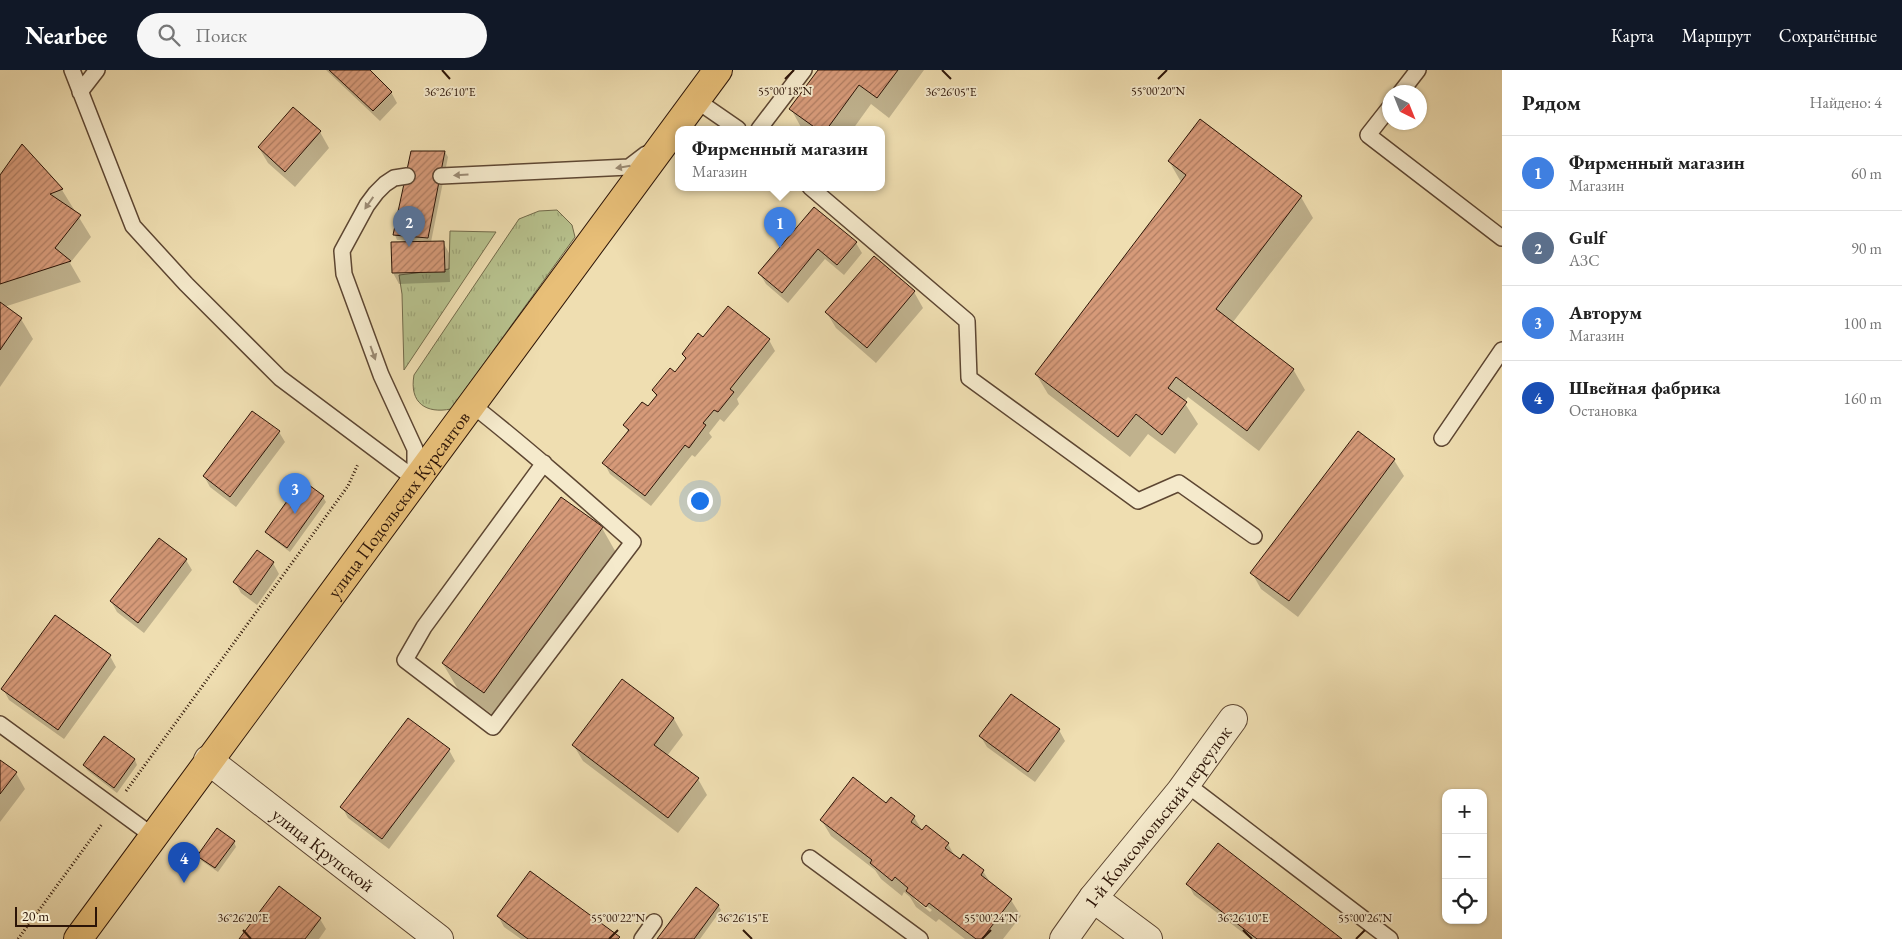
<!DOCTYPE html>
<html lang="ru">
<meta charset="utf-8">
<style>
:root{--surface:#fff;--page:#f6f6f6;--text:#222;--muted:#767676;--line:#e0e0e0;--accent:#111827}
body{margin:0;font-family:"EB Garamond",serif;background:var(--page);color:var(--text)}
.controls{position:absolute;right:15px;bottom:15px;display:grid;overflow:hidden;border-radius:10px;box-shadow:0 1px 4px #0004}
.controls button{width:45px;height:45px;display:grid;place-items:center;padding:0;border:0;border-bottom:1px solid var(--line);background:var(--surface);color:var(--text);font:25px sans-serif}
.compass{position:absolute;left:1382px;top:15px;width:45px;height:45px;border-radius:50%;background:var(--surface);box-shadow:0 1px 4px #0004;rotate:137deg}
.scale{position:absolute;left:15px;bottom:12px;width:82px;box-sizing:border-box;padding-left:5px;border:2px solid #2c1407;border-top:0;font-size:14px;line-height:18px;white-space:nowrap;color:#2c1407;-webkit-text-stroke:4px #f5eacc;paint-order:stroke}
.you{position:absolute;left:699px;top:430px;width:18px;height:18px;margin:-12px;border:4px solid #fff;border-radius:50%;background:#1a73e8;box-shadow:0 0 0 8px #1a73e833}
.badge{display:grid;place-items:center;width:32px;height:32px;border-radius:50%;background:var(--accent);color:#fff;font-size:16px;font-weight:700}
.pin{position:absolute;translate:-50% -41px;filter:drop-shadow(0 1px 2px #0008)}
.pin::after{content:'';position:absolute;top:26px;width:18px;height:15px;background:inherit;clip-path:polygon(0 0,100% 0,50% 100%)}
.popup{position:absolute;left:675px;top:56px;width:210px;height:65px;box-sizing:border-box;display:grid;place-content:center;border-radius:10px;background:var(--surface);filter:drop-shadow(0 1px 4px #0005);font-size:16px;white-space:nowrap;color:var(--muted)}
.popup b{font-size:19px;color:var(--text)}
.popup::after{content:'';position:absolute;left:50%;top:100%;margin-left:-10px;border:10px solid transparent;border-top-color:var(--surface)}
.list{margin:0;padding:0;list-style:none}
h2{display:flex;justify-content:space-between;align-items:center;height:65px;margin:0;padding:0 20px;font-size:21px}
h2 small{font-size:16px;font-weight:400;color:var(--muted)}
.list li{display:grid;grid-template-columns:32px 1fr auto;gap:15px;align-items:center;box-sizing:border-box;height:75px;padding:0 20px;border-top:1px solid var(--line)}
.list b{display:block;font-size:19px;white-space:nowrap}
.list p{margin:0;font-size:16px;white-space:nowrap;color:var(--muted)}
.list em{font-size:16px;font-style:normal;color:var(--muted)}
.icon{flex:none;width:28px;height:28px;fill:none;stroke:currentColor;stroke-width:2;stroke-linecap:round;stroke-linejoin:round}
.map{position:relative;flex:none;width:1502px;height:869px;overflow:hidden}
header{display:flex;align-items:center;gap:30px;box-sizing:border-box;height:70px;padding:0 25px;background:var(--accent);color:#fff}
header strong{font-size:24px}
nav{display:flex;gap:28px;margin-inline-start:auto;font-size:18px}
.search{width:350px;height:45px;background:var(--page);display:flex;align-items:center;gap:12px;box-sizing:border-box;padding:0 18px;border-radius:28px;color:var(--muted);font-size:19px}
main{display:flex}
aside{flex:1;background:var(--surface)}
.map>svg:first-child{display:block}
</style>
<header>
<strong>Nearbee</strong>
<div class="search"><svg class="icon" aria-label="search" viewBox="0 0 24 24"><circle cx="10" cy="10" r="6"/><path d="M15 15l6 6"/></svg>Поиск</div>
<nav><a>Карта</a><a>Маршрут</a><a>Сохранённые</a></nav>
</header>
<main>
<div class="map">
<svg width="1502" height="869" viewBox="0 0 1502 869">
<defs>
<pattern id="grass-tufts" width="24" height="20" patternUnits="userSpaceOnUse" patternTransform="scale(1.25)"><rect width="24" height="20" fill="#b7c18d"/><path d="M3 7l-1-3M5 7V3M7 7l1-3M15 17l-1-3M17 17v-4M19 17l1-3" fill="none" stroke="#9ea578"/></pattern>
<pattern id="building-hatch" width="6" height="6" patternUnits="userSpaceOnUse" patternTransform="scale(1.25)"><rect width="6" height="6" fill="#d69a79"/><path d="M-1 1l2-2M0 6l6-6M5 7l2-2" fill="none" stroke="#ae7c61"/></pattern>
</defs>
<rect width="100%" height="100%" fill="#efdeb1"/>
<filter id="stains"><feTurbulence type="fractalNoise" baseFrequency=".004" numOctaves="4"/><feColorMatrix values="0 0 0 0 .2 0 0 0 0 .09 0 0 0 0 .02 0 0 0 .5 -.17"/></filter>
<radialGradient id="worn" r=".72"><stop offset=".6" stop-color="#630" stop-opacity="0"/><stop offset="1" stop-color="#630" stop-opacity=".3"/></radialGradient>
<path fill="url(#grass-tufts)" stroke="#726a4a" d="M557,140L572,155L575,167L451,339C426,344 409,333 414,305L519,149L539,141Z
M450,161L496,162L404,300L402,224L399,205L449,199Z"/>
<path fill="#0003" fill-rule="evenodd" d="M326,0H368L391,22L397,33L380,51Z
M820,0H924L889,48L871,34L853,59H802L791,39Z
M1200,50L1301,127L1313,148L1233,252L1293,299L1305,320L1259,381L1188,327L1184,332L1198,354L1175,384L1148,364L1130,387L1048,324L1036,304L1181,112L1169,91Z
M320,62L329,78L295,117L268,93L259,78Z
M22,76L62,120L91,167L70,193L81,212L4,237L21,249L33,269L0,317V107Z
M445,82L448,87L431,172H443L449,183L450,212L399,214L393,203V173H410V171L397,170L395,165Z
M815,138L856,173L862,183L844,205L825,189L788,233L766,214L760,204Z
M874,188L914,222L923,238L876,293L836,258L827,243Z
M703,269L769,270L775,281L737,329L739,334L724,352L720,349L709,363L712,367L695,387L692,385L651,436L610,404L604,393L628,362L625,355L648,338L657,327L653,321L675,304L686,290L683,284Z
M279,362L285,372L236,437L210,417L204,406Z
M1358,363L1394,390L1404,406L1298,547L1261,519L1252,503Z
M323,427L326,432L290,482L270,467L267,462Z
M602,458L618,486L500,650L459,621L443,594Z
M186,490L192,500L144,563L117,542L111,531Z
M273,493L279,504L257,535L241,523L235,512Z
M110,586L116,597L64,669L9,630L3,619Z
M623,611L674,649L683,665L667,686L698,709L707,725L678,763L583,691L574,676Z
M1059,660L1065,671L1035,712L987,677L981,667Z
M104,668L135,690L137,695L117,723L87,700L84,695Z
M449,680L455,691L389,779L348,748L342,737Z
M0,691L16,703L25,719L0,752Z
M887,735L914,747L923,762L948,774L956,788L983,801L991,814L1011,830L1021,846L1003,869H965L939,849L936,852L916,837L910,827L904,822L902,826L881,809L875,800L831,766L822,751ZM913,826L932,840L930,842L914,829Z
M234,772L236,777L218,802L202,791L199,786Z
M1188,814L1339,869H1251L1194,825Z
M718,835L721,840L700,869H659Z
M498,846L619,868L620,869H521L504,857Z
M320,849L326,859L319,869H241Z"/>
<path fill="url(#building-hatch)" stroke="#2c1407" d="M329,0H370L392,22L373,41Z
M818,0H898L877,28L859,15L827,59H817L789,39Z
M293,37L321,61L285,102L258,77Z
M1200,49L1302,126L1216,239L1294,299L1247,361L1176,307L1168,318L1187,332L1162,365L1136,344L1118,367L1035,304L1186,105L1168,91Z
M22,74L63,119L50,124L81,145L55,178L71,191L0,214V105Z
M411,81H445L428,168L393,165Z
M814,137L857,172L837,195L818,179L782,223L758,203Z
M444,171L445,202L392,203L391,172Z
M874,186L915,221L867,278L825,242Z
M0,232L22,248L0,280Z
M728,236L770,269L730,319L734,322L718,342L714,340L703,353L706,355L689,378L685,375L645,426L602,393L629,360L623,355L642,332L648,336L657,325L652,320L670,298L675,302L686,288L682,284L698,263L703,267Z
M252,341L280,361L230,427L203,406Z
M1358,361L1395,389L1289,531L1250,503Z
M302,410L324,426L287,478L265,462Z
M561,427L603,457L484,623L442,593Z
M159,468L187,489L138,553L110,531Z
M257,480L274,492L251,525L233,512Z
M55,545L111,585L58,660L1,619Z
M622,609L674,648L654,675L699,708L668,748L572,675Z
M1011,624L1060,659L1028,702L979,666Z
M408,648L450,679L382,769L340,737Z
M104,666L135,689L114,718L83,695Z
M0,690L17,702L0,724Z
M853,707L886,733L891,727L915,746L911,752L922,760L926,755L949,773L945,778L960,789L963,784L984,800L981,805L1012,829L982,869H976L929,833L926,837L906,821L908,818L895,807L892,811L870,793L872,790L820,750Z
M217,758L235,771L215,798L197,786Z
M1218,773L1342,869H1257L1186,814Z
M530,801L620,867L618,869H528L497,846Z
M279,816L321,848L305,869H239Z
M696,817L719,835L694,869H657Z"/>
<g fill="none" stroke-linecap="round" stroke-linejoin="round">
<defs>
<path id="lane" d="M72,0L133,156L186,214L280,308L415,409
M80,22L97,0
M1401,22L1418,0
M696,30L738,59
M1390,37L1368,65L1502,168
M759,59L804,0
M407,106L394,108L385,114L376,123L367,135L342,181L344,204L381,305L415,379V408
M441,106L629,97L646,84
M810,117L967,251L969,308L1138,431L1179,413L1254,466
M471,334C527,378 580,425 633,472L493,657L405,590L424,557L544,393
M1442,368L1502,280
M0,654L153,766
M1185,713L1390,869
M810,788L920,869
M642,869L654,852"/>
<g id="street">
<path id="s1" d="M208,690L439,869"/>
<path d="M1093,828L1148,869"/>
<path id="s2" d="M1064,869L1093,828L1180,722L1233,649"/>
</g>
<g id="primary">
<path id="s3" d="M78,869L718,0"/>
</g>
</defs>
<use href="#lane" stroke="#5d4632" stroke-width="18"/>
<use href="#street" stroke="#5d4632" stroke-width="30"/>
<use href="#primary" stroke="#2c1407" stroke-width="30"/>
<path stroke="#2c1407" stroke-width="3" stroke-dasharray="1 2.5" stroke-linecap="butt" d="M126,721L348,416L358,394
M18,869L102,754"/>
<use href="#lane" stroke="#f5eacc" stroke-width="15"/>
<use href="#street" stroke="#f5eacc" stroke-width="28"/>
<use href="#primary" stroke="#e8bf78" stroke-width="28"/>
</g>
<defs><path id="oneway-solid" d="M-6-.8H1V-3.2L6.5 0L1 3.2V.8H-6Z" transform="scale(1.25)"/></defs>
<g fill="#9b8a73">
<use href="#oneway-solid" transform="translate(623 97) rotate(171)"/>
<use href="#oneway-solid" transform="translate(461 105) rotate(177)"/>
<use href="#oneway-solid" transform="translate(369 133) rotate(125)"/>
<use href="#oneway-solid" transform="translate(373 283) rotate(70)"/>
</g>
<path fill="none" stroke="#2c1407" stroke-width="2" d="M442,0L450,9M942,0L951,9M785,9L794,0M1158,9L1167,0M243,860L251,869M743,860L752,869M1243,860L1252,869M609,869L618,860M982,869L991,860M1356,869L1365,860"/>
<g text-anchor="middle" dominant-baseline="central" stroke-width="4" stroke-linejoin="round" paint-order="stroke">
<g font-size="19" fill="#2c1407" stroke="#f5eacc">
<text stroke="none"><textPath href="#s3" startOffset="540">улица Подольских Курсантов</textPath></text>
<text stroke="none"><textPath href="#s2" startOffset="154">1-й Комсомольский переулок</textPath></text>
<text stroke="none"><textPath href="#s1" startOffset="146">улица Крупской</textPath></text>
</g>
</g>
<g font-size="12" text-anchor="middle" fill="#2c1407" stroke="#f5eacc" stroke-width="4" stroke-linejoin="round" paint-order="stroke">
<text x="785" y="25">55°00'18"N</text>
<text x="1158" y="25">55°00'20"N</text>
<text x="450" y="26">36°26'10"E</text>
<text x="951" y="26">36°26'05"E</text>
<text x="243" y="852">36°26'20"E</text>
<text x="743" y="852">36°26'15"E</text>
<text x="1243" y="852">36°26'10"E</text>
<text x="618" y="852">55°00'22"N</text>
<text x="991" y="852">55°00'24"N</text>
<text x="1365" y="852">55°00'26"N</text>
</g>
<rect width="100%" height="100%" filter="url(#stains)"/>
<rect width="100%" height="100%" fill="url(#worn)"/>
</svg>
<div class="controls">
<button>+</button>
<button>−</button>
<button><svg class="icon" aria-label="locate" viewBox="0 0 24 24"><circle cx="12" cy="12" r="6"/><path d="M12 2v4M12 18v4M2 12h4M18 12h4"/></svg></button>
</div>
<svg class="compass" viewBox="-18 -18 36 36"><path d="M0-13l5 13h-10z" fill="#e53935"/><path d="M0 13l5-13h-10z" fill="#767676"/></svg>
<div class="scale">20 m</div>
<div class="you"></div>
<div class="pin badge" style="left:780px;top:178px;background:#3f7fe0">1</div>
<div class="popup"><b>Фирменный магазин</b>Магазин</div>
<div class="pin badge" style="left:409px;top:177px;background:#5c6f8a">2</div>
<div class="pin badge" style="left:295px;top:444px;background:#3f7fe0">3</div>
<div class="pin badge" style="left:184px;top:813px;background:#1a4fb4">4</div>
</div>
<aside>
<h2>Рядом<small>Найдено: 4</small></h2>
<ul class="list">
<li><span class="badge" style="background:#3f7fe0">1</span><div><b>Фирменный магазин</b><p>Магазин</p></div><em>60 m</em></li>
<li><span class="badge" style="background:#5c6f8a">2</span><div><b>Gulf</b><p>АЗС</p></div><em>90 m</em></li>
<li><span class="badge" style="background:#3f7fe0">3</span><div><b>Авторум</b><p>Магазин</p></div><em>100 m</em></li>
<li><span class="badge" style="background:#1a4fb4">4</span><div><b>Швейная фабрика</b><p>Остановка</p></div><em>160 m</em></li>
</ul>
</aside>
</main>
